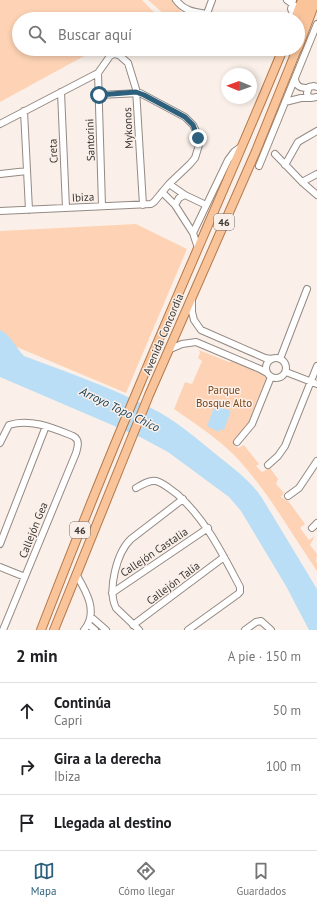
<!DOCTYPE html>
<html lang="es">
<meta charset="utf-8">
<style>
:root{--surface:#fff;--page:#f2f2f2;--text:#202124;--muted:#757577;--line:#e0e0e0;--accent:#2d607d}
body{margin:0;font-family:"PT Sans",sans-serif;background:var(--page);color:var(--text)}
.compass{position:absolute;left:221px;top:68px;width:36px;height:36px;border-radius:50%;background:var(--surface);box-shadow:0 2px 6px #0003;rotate:271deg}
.stop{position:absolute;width:12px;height:12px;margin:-9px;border:3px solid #2d607d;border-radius:50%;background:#fff}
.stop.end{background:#2d607d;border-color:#fff;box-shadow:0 1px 4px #0008}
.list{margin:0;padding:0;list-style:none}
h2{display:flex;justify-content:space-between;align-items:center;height:52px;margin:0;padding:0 16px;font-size:17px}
h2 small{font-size:13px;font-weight:400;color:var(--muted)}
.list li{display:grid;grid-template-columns:26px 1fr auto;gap:12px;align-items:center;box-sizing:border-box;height:56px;padding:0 16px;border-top:1px solid var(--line)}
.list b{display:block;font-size:15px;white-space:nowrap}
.list p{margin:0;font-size:13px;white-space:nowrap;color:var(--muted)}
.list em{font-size:13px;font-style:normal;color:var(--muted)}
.icon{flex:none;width:22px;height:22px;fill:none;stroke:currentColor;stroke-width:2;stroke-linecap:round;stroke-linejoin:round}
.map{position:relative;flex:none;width:317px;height:630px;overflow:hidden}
.search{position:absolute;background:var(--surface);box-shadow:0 2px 6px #0003;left:12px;right:12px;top:12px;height:44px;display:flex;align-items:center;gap:10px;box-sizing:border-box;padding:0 14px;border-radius:22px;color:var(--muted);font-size:15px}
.sheet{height:220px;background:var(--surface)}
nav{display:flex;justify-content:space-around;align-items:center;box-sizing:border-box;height:56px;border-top:1px solid var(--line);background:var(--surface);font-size:11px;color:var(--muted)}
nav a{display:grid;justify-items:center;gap:2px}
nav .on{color:var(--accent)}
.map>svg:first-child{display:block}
</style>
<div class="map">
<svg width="317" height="630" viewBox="0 0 317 630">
<rect width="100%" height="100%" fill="#faf0e9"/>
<path fill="#fed3b5" d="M0,0H142L157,15L151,19H19V49H97L0,102Z
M148,0H172L184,15L164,14Z
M136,224L187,249L126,393L0,340V231Z
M199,350L229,362L234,361L266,375L267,382L249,423L236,439L234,444L238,448L244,445L259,464L256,466L262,472L270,468L278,479L276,484L284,493L281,497L289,502L305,524L300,528L309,540L315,536L310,545L317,554L316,561L317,563V571C291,533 266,488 234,455C216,437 194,423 174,409L185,382L192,384L202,361L198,358L200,353Z"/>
<path fill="#badef6" d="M0,330C11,335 16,348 24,356C67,372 110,387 151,408C176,420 197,439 218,456C234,469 250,480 262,498L317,589V630H309L286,586L241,511L229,497L168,452L140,437L0,377Z
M215,405L231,411L224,430L220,429L219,432L207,426Z"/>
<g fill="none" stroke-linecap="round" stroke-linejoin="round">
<defs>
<path id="minor" d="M176,0C184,11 194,12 207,14
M287,0L302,11
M293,0L291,9L295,19
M205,19L212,0
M98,73L102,206
M295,79C296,87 301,88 308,88
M317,87L314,86L309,87L307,93L308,96L311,98L317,97
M61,92L66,208
M285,102L301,98H311
M24,111L29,210
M0,124L98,73L110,56L114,54L119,55L128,63L136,89L143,205
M275,154L302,182L317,195
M285,165L298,142L317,131
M259,166L317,24
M0,174L27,171
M302,182L317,174
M169,184L185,195
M162,192L175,205
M0,211L151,204L154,202L169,184L190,164L195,158L199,145L196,131L193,125L185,117L140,93L99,95
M193,233L228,160L234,152L242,146
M198,248L193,233L175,205L179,198L185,195L206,205
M192,301V312L194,320L201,330L265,358L272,359
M168,350L182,344L196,342L260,369L267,373
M266 368a10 10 0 1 1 20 0a10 10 0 1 1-20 0Z
M280,359L307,289
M286,372L317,384
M237,442L252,424L271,377
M0,443L9,425C30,418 53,428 73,436C80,440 78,446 76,453L3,630
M268,465L278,456L285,446L317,366
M136,488C143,484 149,480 156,481C164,483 171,490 177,494C206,520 222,553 240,587V592L238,594L188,630
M288,496L299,488L317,461
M312,528L317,523
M0,544L46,426
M0,567L25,577
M76,574C86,591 99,612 84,630
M112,593L208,528
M91,617L106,630
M88,624L95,630
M133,625L224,557
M139,630L116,608C107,590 117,552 131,539L183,499
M245,630L256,622L261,621L271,630"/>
<path id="major" d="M295,19L302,0
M301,27L310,0
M298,48L316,0
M41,630C72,550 104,469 138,389C185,276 236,163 283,49
M54,630L149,395L256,151L297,49"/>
</defs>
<use href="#minor" stroke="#948a84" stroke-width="8"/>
<use href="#major" stroke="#b4794b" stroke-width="10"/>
<use href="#minor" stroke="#fff" stroke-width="6"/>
<use href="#major" stroke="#fac49b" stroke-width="8"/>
</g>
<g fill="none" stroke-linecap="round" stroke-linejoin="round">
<path stroke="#2d607d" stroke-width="5" d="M99,95L136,92L144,95L185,117L193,125L198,138"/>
</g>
<g text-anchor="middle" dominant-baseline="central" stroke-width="3" stroke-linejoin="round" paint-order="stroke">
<g fill="#faf0e9" stroke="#736d6a" stroke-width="1">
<rect x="214" y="214" width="20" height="16" rx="3"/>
<rect x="70" y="522" width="20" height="16" rx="3"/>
</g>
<g font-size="10" font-weight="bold" fill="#393533">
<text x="224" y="222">46</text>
<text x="80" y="530">46</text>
</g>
<g font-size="11" fill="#393533" stroke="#faf0e9">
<text transform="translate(128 128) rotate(-93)">Mykonos</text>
<text transform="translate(90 140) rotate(-92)">Santorini</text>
<text transform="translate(53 151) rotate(-93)">Creta</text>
<text transform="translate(83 197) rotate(-3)">Ibiza</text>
<text transform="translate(163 334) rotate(-67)">Avenida Concordia</text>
<text transform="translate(33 530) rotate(-68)">Callejón Gea</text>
<text transform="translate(154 552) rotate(-34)">Callejón Castalia</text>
<text transform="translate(173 583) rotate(-37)">Callejón Talía</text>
</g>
<g font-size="11" fill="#7a4417" stroke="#faf0e9">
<text x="224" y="390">Parque<tspan x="224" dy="13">Bosque Alto</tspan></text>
</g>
<g font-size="12" font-style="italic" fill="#123e55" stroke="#faf0e9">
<text transform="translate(120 409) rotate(26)">Arroyo Topo Chico</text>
</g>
</g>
</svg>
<svg class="compass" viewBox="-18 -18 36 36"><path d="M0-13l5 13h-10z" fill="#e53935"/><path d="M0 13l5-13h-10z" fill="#757577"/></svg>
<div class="stop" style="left:99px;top:95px"></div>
<div class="stop end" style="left:198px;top:138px"></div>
<div class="search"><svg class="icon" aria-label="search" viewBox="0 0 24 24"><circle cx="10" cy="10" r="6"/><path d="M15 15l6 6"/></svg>Buscar aquí</div>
</div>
<section class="sheet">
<h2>2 min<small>A pie · 150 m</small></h2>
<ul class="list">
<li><svg class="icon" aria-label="ahead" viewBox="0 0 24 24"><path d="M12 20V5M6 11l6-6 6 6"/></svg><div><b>Continúa</b><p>Capri</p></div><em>50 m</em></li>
<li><svg class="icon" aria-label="right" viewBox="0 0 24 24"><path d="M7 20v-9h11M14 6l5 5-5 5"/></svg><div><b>Gira a la derecha</b><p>Ibiza</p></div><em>100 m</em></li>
<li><svg class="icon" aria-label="arrive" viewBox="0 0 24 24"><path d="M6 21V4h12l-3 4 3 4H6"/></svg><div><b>Llegada al destino</b></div></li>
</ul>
</section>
<nav>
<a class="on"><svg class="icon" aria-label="map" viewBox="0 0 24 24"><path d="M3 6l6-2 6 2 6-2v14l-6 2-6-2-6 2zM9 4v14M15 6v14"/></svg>Mapa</a>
<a><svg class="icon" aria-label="directions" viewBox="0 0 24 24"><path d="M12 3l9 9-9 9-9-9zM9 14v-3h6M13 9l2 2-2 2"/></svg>Cómo llegar</a>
<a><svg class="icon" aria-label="saved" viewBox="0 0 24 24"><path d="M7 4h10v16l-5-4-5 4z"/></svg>Guardados</a>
</nav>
